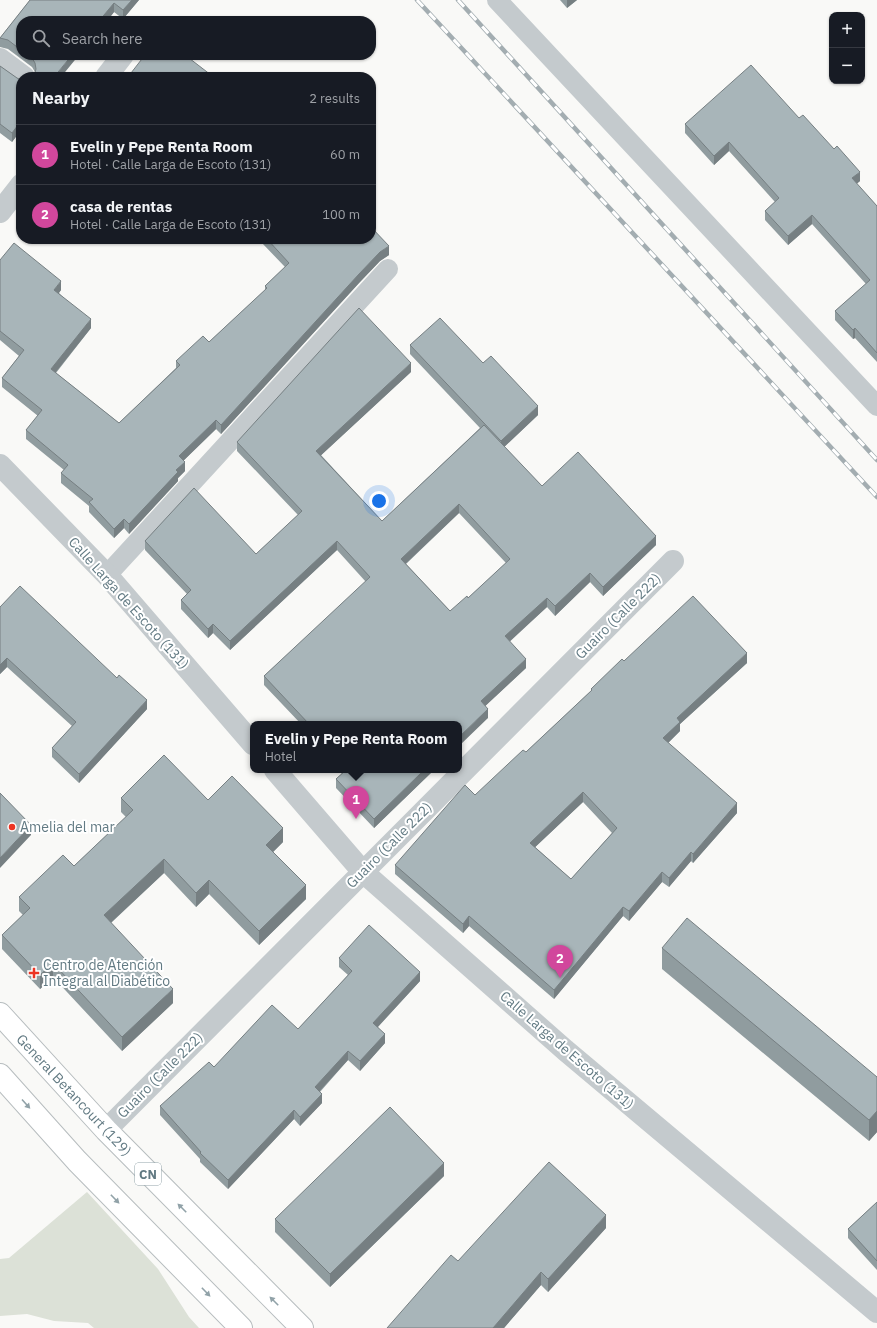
<!DOCTYPE html>
<meta charset="utf-8">
<style>
:root{--surface:#171b24;--page:#20242c;--text:#f1f3f6;--muted:#9ea1a6;--line:#363941;--accent:#0f766e}
body{margin:0;font-family:"IBM Plex Sans",sans-serif;background:var(--page);color:var(--text)}
.controls{position:absolute;right:12px;top:12px;display:grid;overflow:hidden;border-radius:8px;box-shadow:0 1px 3px #0004}
.controls button{width:36px;height:36px;display:grid;place-items:center;padding:0;border:0;border-bottom:1px solid var(--line);background:var(--surface);color:var(--text);font:20px sans-serif}
.you{position:absolute;left:379px;top:501px;width:14px;height:14px;margin:-10px;border:3px solid #fff;border-radius:50%;background:#1a73e8;box-shadow:0 0 0 6px #1a73e833}
.badge{display:grid;place-items:center;width:26px;height:26px;border-radius:50%;background:var(--accent);color:#fff;font-size:13px;font-weight:700}
.pin{position:absolute;translate:-50% -33px;filter:drop-shadow(0 1px 2px #0008)}
.pin::after{content:'';position:absolute;top:21px;width:14px;height:12px;background:inherit;clip-path:polygon(0 0,100% 0,50% 100%)}
.popup{position:absolute;left:250px;top:721px;width:212px;height:52px;box-sizing:border-box;display:grid;place-content:center;border-radius:8px;background:var(--surface);filter:drop-shadow(0 1px 3px #0005);font-size:13px;white-space:nowrap;color:var(--muted)}
.popup b{font-size:15px;color:var(--text)}
.popup::after{content:'';position:absolute;left:50%;top:100%;margin-left:-8px;border:8px solid transparent;border-top-color:var(--surface)}
.list{margin:0;padding:0;list-style:none}
h2{display:flex;justify-content:space-between;align-items:center;height:52px;margin:0;padding:0 16px;font-size:17px}
h2 small{font-size:13px;font-weight:400;color:var(--muted)}
.list li{display:grid;grid-template-columns:26px 1fr auto;gap:12px;align-items:center;box-sizing:border-box;height:60px;padding:0 16px;border-top:1px solid var(--line)}
.list b{display:block;font-size:15px;white-space:nowrap}
.list p{margin:0;font-size:13px;white-space:nowrap;color:var(--muted)}
.list em{font-size:13px;font-style:normal;color:var(--muted)}
.icon{flex:none;width:22px;height:22px;fill:none;stroke:currentColor;stroke-width:2;stroke-linecap:round;stroke-linejoin:round}
.map{position:relative;flex:none;width:877px;height:1328px;overflow:hidden}
.search{position:absolute;background:var(--surface);box-shadow:0 1px 3px #0004;left:16px;top:16px;width:360px;height:44px;display:flex;align-items:center;gap:10px;box-sizing:border-box;padding:0 14px;border-radius:16px;color:var(--muted);font-size:15px}
.panel{position:absolute;background:var(--surface);box-shadow:0 1px 3px #0004;left:16px;top:72px;width:360px;height:172px;border-radius:16px}
.map>svg:first-child{display:block}
</style>
<div class="map">
<svg width="877" height="1328" viewBox="0 0 877 1328">
<rect width="100%" height="100%" fill="#f9f9f7"/>
<path fill="#dce1d7" d="M87,1192L158,1269L189,1317L199,1328H94L88,1323L54,1321L27,1314L0,1316V1259L9,1258Z"/>
<g fill="none" stroke-linecap="round" stroke-linejoin="round">
<defs>
<path id="highway" d="M0,1014L106,1130L302,1328
M0,1075L77,1161L241,1328"/>
</defs>
<use href="#highway" stroke="#b7bdbf" stroke-width="24"/>
<path stroke="#c4cacd" stroke-width="20" d="M497,0L877,406
M107,575L388,269"/>
<path stroke="#c4cacd" stroke-width="22" d="M0,59L24,77
M106,77L123,55
M0,212L21,185
M0,465L107,575L253,744
M275,770L363,872L565,1050L877,1312
M106,1130L673,561"/>
<use href="#highway" stroke="#fff" stroke-width="22"/>
<defs>
<path id="rail" d="M417,0L877,497
M458,0L877,460"/>
</defs>
<use href="#rail" stroke="#a3adb1" stroke-width="4.5"/>
<use href="#rail" stroke="#fff" stroke-width="3" stroke-dasharray="9" stroke-linecap="butt"/>
</g>
<path fill="#909c9f" fill-rule="evenodd" d="M30,0H139L123,19L114,12L107,21H21V55H79L34,76L35,72L32,67L8,49L0,47V38Z
M560,0H577L567,8Z
M0,66L17,78L21,80V130L12,142L0,133Z
M131,73L211,77H131Z
M799,118L860,181L856,184L877,206V362L855,338L853,339L835,320V311L866,284L812,224L788,245L765,220V211L775,202L729,151L714,165L685,133V124Z
M262,239H371L389,255L380,261L359,283L221,434L216,429L183,461L185,471L178,478V481L129,534L124,528L114,538L89,512V506L61,483V473L64,470L26,439V430L38,416L2,387V378L19,356L0,340V260L61,290L59,293L91,328L56,373L119,423L176,368V361L209,342L265,290V286L285,267L262,243Z
M410,345L483,363L538,415L504,447L542,486L656,545L603,596L590,582L555,616L547,607L509,641L526,668L485,706L488,718L459,724H301L264,685V676L366,582L337,550L230,650L213,633L208,638L181,609V600L187,594L145,550V541L256,554L298,515L237,451V442L411,372L321,455L382,521L480,428L410,354ZM459,513L506,563L468,598L450,611L406,564Z
M0,607L147,709L79,783L52,757V748L72,726L7,667L0,674Z
M624,661L747,663L680,724V731L668,743L737,813L693,863L691,861L669,887L662,882L629,921L623,916L554,999L469,926L463,933L395,874V865L526,752L591,691V689ZM583,802L612,833L571,879L535,847Z
M338,770H434L374,828L336,788V779L342,774Z
M121,798L208,800L283,842L273,852L306,899L259,945L209,894L196,907L164,873L111,923L173,1003L122,1051L53,977L40,989L2,949V935L23,915L19,911V897L74,866L126,817L121,812Z
M662,948L877,1077V1132L869,1141L662,969Z
M339,958L420,981L378,1027L385,1043L360,1071L348,1060L320,1092L322,1103L300,1126L294,1119L228,1189L200,1162V1159L160,1115V1106L214,1067L298,1029L348,975L339,967Z
M444,1176L330,1287L275,1232V1219Z
M877,1202V1270L848,1238V1229Z
M606,1228L548,1292L541,1285L504,1328H387L458,1261Z"/>
<path fill="#767f82" d="M132,0H139L123,19V10Z
M567,0H577L567,8Z
M114,3V12L107,21H99Z
M72,55H79L61,77H54Z
M21,121V130L12,142V133Z
M729,142V151L714,165V156Z
M860,172V181L852,188V178Z
M812,215V224L788,245V236Z
M389,246V255L380,261L359,283L221,434V425L359,274L380,252Z
M61,281V290L54,299V290Z
M91,319V328L51,378V369Z
M855,328V338L853,339V330Z
M411,363V372L316,460V451Z
M538,406V415L501,450V441Z
M216,420V429L179,465V456Z
M185,462V471L178,478V481L129,534V524L176,470Z
M459,504V513L401,568V559Z
M124,519V528L114,538V529Z
M656,536V545L603,596V587Z
M337,541V550L230,650V641Z
M590,573V582L555,616V606Z
M547,598V607L505,646V636Z
M213,624V633L208,638V629Z
M747,653V663L680,724V731L663,748V738L677,718Z
M7,658V667L0,674V665Z
M526,659V668L481,710V701Z
M147,700V709L79,783V774Z
M488,709V718L459,746V737Z
M424,770H434L374,828V819Z
M583,792V802L530,852V843Z
M737,803V813L693,863V854Z
M31,825V835L0,868V858Z
M283,828V842L266,859V845Z
M691,852V861L669,887V878Z
M164,859V873L104,929V915Z
M662,872V882L629,921V911Z
M209,880V894L196,907V893Z
M306,885V899L259,945V931Z
M623,907V916L554,999V990Z
M469,916V926L463,933V924Z
M53,963V977L40,989V975Z
M420,972V981L373,1032V1023Z
M173,989V1003L122,1051V1037Z
M385,1034V1043L360,1071V1061Z
M348,1051V1060L315,1096V1087Z
M322,1094V1103L300,1126V1117Z
M294,1110V1119L228,1189V1180Z
M877,1111V1132L869,1141V1120Z
M444,1163V1176L330,1287V1274Z
M606,1215V1228L548,1292V1279Z
M541,1272V1285L504,1328H493Z"/>
<path fill="#a8b5b9" stroke="#767f82" fill-rule="evenodd" d="M30,0H132L123,10L114,3L99,21H21V50L8,40L0,38Z
M28,55H72L54,77H32L34,76L36,69L35,63L32,58Z
M145,55H185L211,75L209,77H136L131,73Z
M751,65L799,118L803,115L834,149L837,146L860,172L852,178L877,206V353L855,328L853,330L835,311L870,280L812,215L788,236L765,211L779,198L729,142L714,156L685,124Z
M0,66L17,78L21,80V121L12,133L0,124Z
M371,227L389,246L380,252L359,274L221,425L216,420L179,456L185,462L176,470L178,472L129,524L124,519L114,529L89,502L93,499L61,473L68,465L26,430L42,410L2,378L24,350L0,331V260L14,243L61,281L54,290L91,319L51,369L119,423L180,365L176,361L203,336L209,342L267,288L265,286L289,263L267,239H371Z
M359,308L411,363L316,451L382,521L484,425L542,486L578,452L656,536L603,587L590,573L555,606L547,598L505,636L526,659L481,701L488,709L459,737V724H309L264,676L370,577L337,541L230,641L213,624L208,629L181,600L191,590L145,541L194,488L256,554L302,511L237,442ZM459,504L510,559L468,598L467,596L450,611L401,559Z
M440,318L483,363L491,356L538,406L501,441L410,345Z
M20,586L117,678L119,675L147,700L79,774L52,748L76,722L7,658L0,665V607Z
M693,596L747,653L677,718L680,722L663,738L737,803L693,854L691,852L669,878L662,872L629,911L623,907L554,990L469,916L463,924L395,865L465,785L475,795L523,750L526,752L592,690L591,689L622,659L624,661ZM583,792L617,828L571,879L530,843Z
M164,755L208,800L232,776L283,828L266,845L306,885L259,931L209,880L196,893L164,859L104,915L173,989L122,1037L53,963L40,975L2,935L30,908L19,897L63,855L74,866L133,810L121,798Z
M346,770H424L374,819L336,779Z
M0,793L31,825L0,858Z
M687,918L877,1077V1111L869,1120L662,948Z
M369,925L420,972L373,1023L385,1034L360,1061L348,1051L315,1087L322,1094L300,1117L294,1110L228,1180L200,1153L201,1152L160,1106L209,1062L214,1067L272,1005L298,1029L352,971L339,958Z
M390,1107L444,1163L330,1274L275,1219Z
M549,1162L606,1215L548,1279L541,1272L493,1328H387L451,1255L458,1261Z
M877,1202V1261L848,1229Z"/>
<defs><path id="oneway-solid" d="M-6-.8H1V-3.2L6.5 0L1 3.2V.8H-6Z"/></defs>
<g fill="#91a2a8">
<use href="#oneway-solid" transform="translate(26 1104) rotate(48)"/>
<use href="#oneway-solid" transform="translate(115 1199) rotate(46)"/>
<use href="#oneway-solid" transform="translate(182 1208) rotate(-135)"/>
<use href="#oneway-solid" transform="translate(206 1292) rotate(46)"/>
<use href="#oneway-solid" transform="translate(274 1301) rotate(-135)"/>
</g>
<g fill="#ed3423" stroke="#fff" stroke-width="1.5">
<circle cx="12" cy="827" r="4"/>
<path d="M32 967h4v4h4v4h-4v4h-4v-4h-4v-4h4z"/>
</g>
<g text-anchor="middle" dominant-baseline="central" stroke-width="4" stroke-linejoin="round" paint-order="stroke">
<rect fill="#fff" stroke="#91a2a8" stroke-width="1" x="135" y="1163" width="26" height="22" rx="3"/>
<g font-size="13" font-weight="bold" fill="#627a83">
<text x="148" y="1174">CN</text>
</g>
<g font-size="14" fill="#627a83" stroke="#fff">
<text transform="translate(129 603) rotate(48)">Calle Larga de Escoto (131)</text>
<text transform="translate(618 616) rotate(-45)">Guairo (Calle 222)</text>
<text transform="translate(389 845) rotate(-45)">Guairo (Calle 222)</text>
<text transform="translate(567 1050) rotate(41)">Calle Larga de Escoto (131)</text>
<text transform="translate(160 1075) rotate(-45)">Guairo (Calle 222)</text>
<text transform="translate(74 1095) rotate(47)">General Betancourt (129)</text>
</g>
<g font-size="14" fill="#627a83" stroke="#fff" text-anchor="start">
<text x="20" y="827">Amelia del mar</text>
<text x="43" y="965">Centro de Atención<tspan x="43" dy="16">Integral al Diabético</tspan></text>
</g>
</g>
</svg>
<div class="controls">
<button>+</button>
<button>−</button>
</div>
<div class="you"></div>
<div class="pin badge" style="left:356px;top:819px;background:#d1479c">1</div>
<div class="popup"><b>Evelin y Pepe Renta Room</b>Hotel</div>
<div class="pin badge" style="left:560px;top:978px;background:#d1479c">2</div>
<div class="search"><svg class="icon" aria-label="search" viewBox="0 0 24 24"><circle cx="10" cy="10" r="6"/><path d="M15 15l6 6"/></svg>Search here</div>
<section class="panel">
<h2>Nearby<small>2 results</small></h2>
<ul class="list">
<li><span class="badge" style="background:#d1479c">1</span><div><b>Evelin y Pepe Renta Room</b><p>Hotel · Calle Larga de Escoto (131)</p></div><em>60 m</em></li>
<li><span class="badge" style="background:#d1479c">2</span><div><b>casa de rentas</b><p>Hotel · Calle Larga de Escoto (131)</p></div><em>100 m</em></li>
</ul>
</section>
</div>
